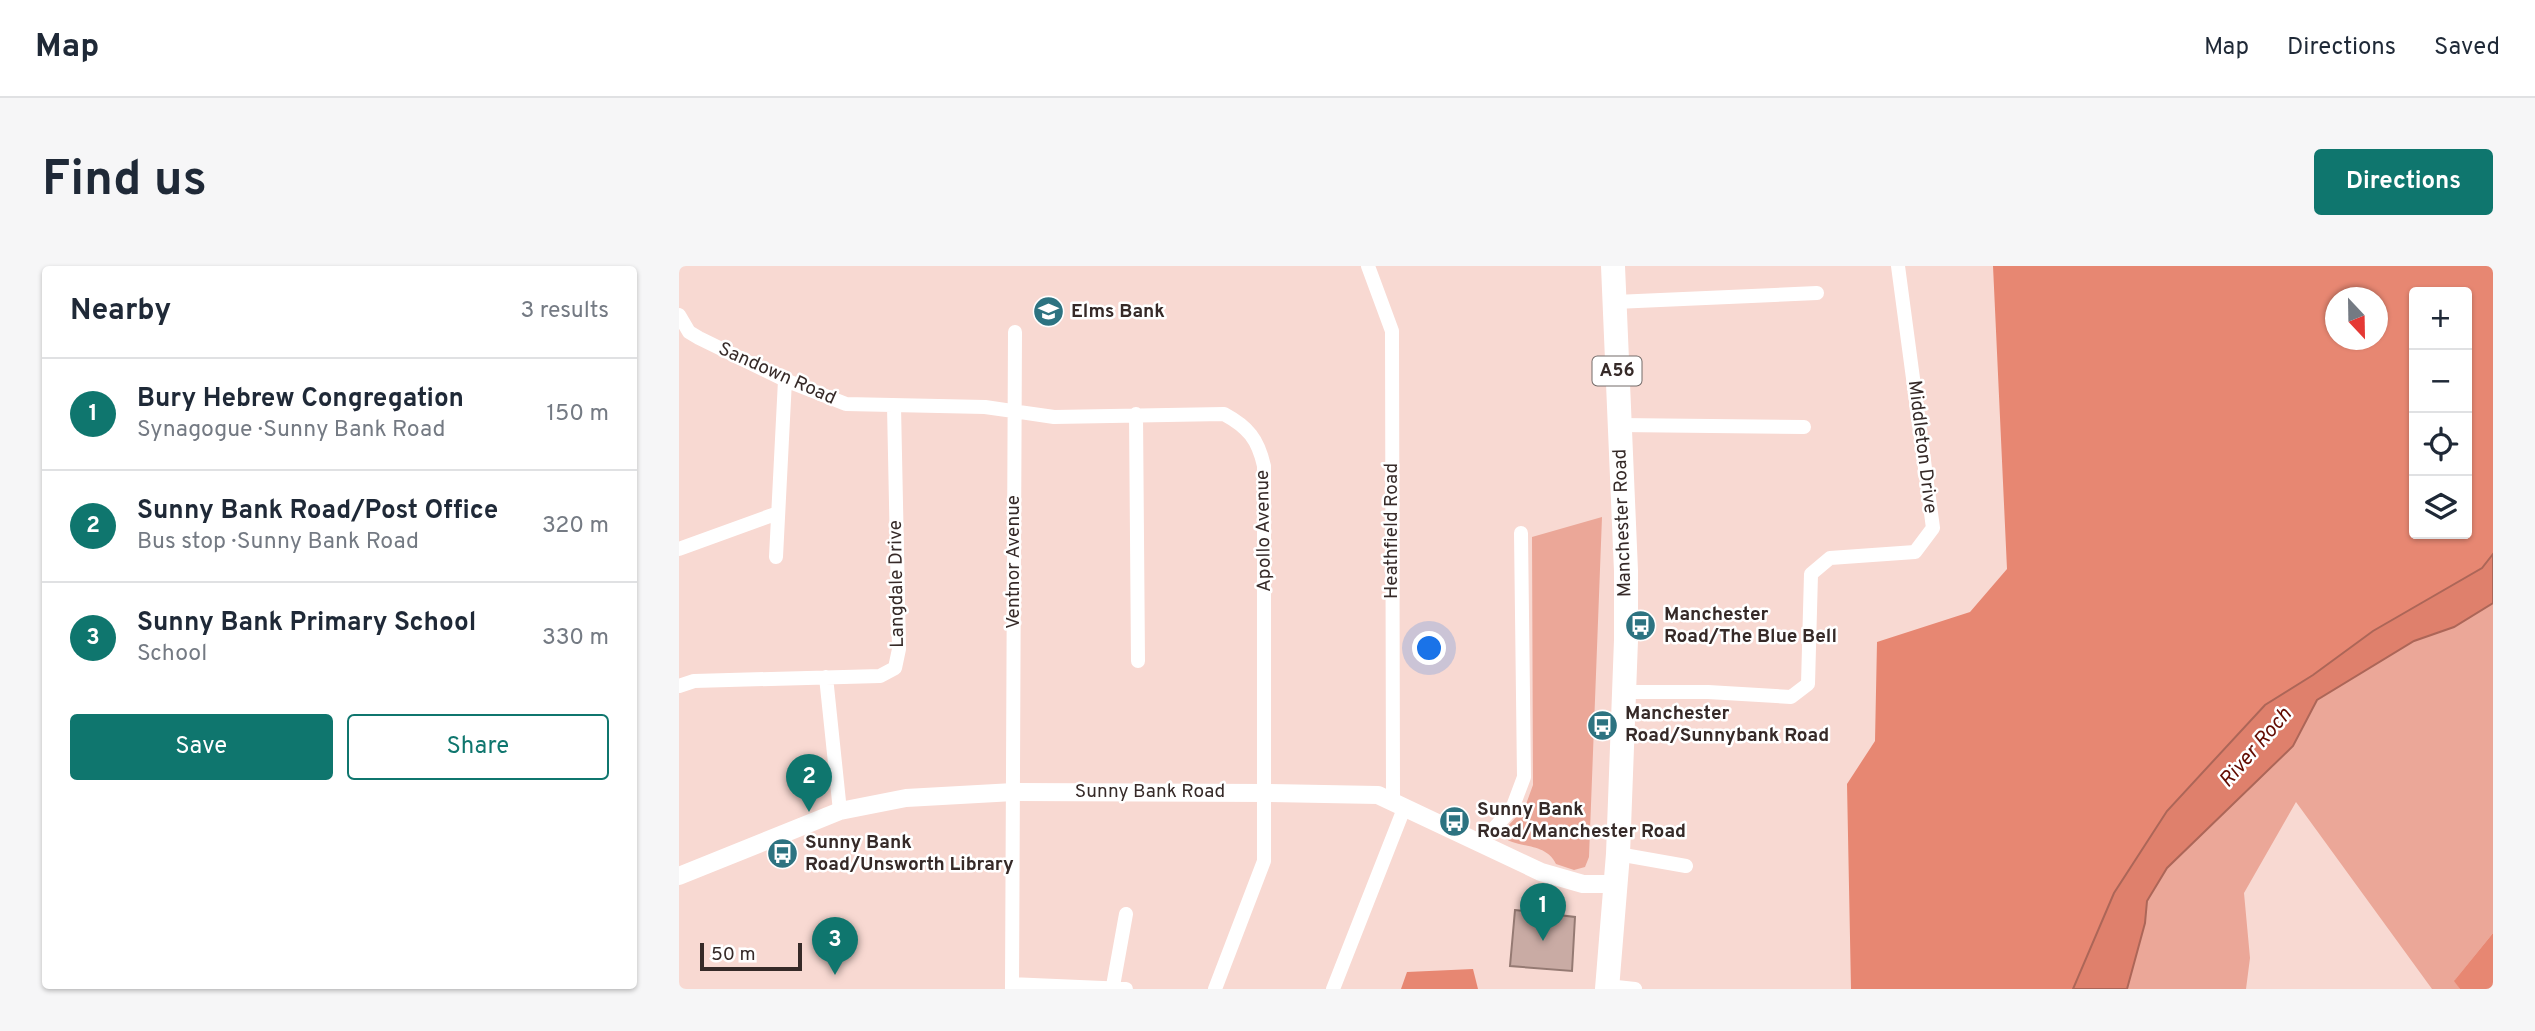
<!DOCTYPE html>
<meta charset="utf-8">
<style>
:root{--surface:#fff;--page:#f6f6f7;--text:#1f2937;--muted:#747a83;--line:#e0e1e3;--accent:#0f766e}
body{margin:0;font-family:Overpass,sans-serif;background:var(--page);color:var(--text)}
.controls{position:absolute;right:21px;top:21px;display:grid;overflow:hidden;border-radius:7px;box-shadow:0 2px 5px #0004}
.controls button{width:63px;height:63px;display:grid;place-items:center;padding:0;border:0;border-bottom:2px solid var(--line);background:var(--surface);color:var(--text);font:35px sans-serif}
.compass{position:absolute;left:1646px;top:21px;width:63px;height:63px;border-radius:50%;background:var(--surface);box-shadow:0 2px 5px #0004;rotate:158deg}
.scale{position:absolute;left:21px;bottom:18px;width:102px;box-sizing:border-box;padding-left:7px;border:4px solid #362a28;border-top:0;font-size:19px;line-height:24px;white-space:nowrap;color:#362a28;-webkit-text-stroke:5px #fff;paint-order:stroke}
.you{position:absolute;left:751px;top:383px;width:24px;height:24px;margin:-18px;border:5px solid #fff;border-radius:50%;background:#1a73e8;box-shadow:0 0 0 10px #1a73e833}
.badge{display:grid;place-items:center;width:46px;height:46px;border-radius:50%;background:var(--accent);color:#fff;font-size:23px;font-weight:700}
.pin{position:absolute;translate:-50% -58px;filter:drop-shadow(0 2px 4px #0008)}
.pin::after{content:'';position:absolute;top:37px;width:24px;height:21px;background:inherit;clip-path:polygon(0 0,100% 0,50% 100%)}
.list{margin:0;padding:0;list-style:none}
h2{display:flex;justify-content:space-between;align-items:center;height:91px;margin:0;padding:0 28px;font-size:30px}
h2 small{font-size:23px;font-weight:400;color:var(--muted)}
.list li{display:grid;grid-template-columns:46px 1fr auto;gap:21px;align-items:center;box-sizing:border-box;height:112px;padding:0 28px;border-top:2px solid var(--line)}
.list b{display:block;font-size:26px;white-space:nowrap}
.list p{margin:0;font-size:23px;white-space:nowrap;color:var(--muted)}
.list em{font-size:23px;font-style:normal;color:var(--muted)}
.actions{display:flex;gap:14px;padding:21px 28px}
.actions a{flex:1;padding:16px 0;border:2px solid var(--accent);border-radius:7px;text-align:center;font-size:24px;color:var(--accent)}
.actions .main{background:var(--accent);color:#fff}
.icon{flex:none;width:38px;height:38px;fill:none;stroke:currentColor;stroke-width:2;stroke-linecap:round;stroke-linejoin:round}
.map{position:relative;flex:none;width:1814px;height:723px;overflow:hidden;border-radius:7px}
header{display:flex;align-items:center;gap:42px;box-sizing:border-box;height:98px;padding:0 35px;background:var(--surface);border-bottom:2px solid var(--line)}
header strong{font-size:33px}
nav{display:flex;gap:38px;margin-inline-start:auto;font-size:24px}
.intro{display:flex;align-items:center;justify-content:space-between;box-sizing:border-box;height:168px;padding:0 42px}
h1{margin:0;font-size:49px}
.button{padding:18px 32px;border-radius:7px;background:var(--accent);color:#fff;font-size:24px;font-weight:700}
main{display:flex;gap:42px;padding:0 42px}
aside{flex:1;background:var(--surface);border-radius:7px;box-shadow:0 2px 5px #0004}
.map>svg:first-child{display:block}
</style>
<header>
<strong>Map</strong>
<nav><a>Map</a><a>Directions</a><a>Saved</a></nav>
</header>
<div class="intro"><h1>Find us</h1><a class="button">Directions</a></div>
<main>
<aside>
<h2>Nearby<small>3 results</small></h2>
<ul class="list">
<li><span class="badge">1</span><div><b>Bury Hebrew Congregation</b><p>Synagogue · Sunny Bank Road</p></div><em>150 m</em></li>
<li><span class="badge">2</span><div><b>Sunny Bank Road/Post Office</b><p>Bus stop · Sunny Bank Road</p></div><em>320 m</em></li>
<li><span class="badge">3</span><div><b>Sunny Bank Primary School</b><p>School</p></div><em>330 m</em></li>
</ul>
<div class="actions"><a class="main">Save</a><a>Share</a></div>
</aside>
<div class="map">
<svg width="1814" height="723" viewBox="0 0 1814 723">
<rect width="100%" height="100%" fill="#f8d9d2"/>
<path fill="#eba798" d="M923,251L910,591L906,601L895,604L877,598C866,575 838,584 821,569L846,541L854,519L853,271Z
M1814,337V667L1776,714L1781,723H1753L1617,536L1565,627L1571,692L1567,723H1448L1466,657L1468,635L1488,602L1638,434L1735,375L1775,361Z"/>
<path fill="#e78772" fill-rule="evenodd" d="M1314,0H1814V288L1803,302L1694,365L1634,409L1586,439L1488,545L1435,627L1400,723H1172L1168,518L1196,475L1198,376L1291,346L1328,303ZM1735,26H1788V268H1735ZM1657,32H1699V74H1657Z
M1814,667V723H1781L1775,715Z
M794,703L799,723H722L728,706Z"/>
<path fill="#df806c" stroke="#ac6658" stroke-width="2" d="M1814,288V337L1775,361L1735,375L1638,434L1614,480L1488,602L1468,635L1466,657L1448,723H1394L1435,627L1488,545L1586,439L1634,409L1694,365L1803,302Z"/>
<path fill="#c9aba4" stroke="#957a73" stroke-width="2" d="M836,644L896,651L893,705L831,700Z"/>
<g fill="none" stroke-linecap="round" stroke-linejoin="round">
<path stroke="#fff" stroke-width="14" d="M689,0L713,65L714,534
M936,36L1138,27
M0,49L10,66L20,72L106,114L167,138L306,141L375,151L545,148C569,161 579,173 585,200V595L536,723
M457,148L459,395
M940,159L1125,161
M0,283L99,247
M97,291L106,114
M147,411L161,545
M0,420L15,415L201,410L216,402L220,383L215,140
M947,426H1029L1112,431L1129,418L1132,308L1151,292L1236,286L1254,262L1219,0
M801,577L833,543L845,511L842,267
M939,588L1007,600
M333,718L447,723
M434,720L447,648
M928,720L956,723
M333,723L336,66
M654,723L726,540"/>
<path stroke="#fff" stroke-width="18" d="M0,610L161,545L227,532L335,526L587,527L699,529L862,606L904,618H936"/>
<path stroke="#fff" stroke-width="24" d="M928,723L939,588L947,374V305L934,0"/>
</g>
<defs>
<symbol id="school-disc" viewBox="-11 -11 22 22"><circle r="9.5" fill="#2d7381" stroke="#fff"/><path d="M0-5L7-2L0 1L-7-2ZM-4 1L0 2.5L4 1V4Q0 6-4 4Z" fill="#fff"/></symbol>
<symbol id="bus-disc" viewBox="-11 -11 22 22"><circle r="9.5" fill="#2d7381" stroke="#fff"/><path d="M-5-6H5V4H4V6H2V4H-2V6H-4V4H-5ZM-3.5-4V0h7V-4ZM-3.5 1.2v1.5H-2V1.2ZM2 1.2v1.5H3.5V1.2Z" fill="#fff"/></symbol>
</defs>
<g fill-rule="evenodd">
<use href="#school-disc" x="352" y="28" width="35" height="35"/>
<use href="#bus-disc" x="944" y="342" width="35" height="35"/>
<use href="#bus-disc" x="906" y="442" width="35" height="35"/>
<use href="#bus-disc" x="758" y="538" width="35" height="35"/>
<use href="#bus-disc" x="86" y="570" width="35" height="35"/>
</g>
<g text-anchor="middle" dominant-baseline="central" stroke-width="5" stroke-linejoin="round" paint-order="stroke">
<rect fill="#fff" stroke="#726a68" stroke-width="2" x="913.5" y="90.5" width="49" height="29" rx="5"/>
<g font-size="18" font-weight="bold" fill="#362a28">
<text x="938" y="105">A56</text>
</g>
<g font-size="19" font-weight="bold" fill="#362a28" stroke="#fff" text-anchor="start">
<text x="392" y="46">Elms Bank</text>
<text x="985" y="349">Manchester<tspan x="985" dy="22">Road/The Blue Bell</tspan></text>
<text x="946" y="448">Manchester<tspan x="946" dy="22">Road/Sunnybank Road</tspan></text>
<text x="798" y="544">Sunny Bank<tspan x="798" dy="22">Road/Manchester Road</tspan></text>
<text x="126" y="577">Sunny Bank<tspan x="126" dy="22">Road/Unsworth Library</tspan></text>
</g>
<g font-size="19" fill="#362a28" stroke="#fff">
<text transform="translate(98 108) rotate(24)">Sandown Road</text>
<text transform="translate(1243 181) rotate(83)">Middleton Drive</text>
<text transform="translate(944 257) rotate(-92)">Manchester Road</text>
<text transform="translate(585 265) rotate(-91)">Apollo Avenue</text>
<text transform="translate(713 265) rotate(-90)">Heathfield Road</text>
<text transform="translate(335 296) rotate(-90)">Ventnor Avenue</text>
<text transform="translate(218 318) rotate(-91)">Langdale Drive</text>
<text x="471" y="526">Sunny Bank Road</text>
</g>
<g font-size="21" font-style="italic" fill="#630b00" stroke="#fff">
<text transform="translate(1577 482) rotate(-49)">River Roch</text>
</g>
</g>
</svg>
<div class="controls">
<button>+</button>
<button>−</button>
<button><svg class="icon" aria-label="locate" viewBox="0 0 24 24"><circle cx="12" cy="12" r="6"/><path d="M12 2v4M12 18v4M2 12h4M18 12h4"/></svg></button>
<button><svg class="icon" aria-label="layers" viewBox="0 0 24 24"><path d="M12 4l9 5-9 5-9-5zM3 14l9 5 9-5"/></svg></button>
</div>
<svg class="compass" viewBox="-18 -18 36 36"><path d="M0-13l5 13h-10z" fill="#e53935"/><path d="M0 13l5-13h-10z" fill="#747a83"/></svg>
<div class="scale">50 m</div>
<div class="you"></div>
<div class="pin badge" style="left:864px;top:675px">1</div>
<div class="pin badge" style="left:130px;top:546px">2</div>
<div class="pin badge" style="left:156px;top:709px">3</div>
</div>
</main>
